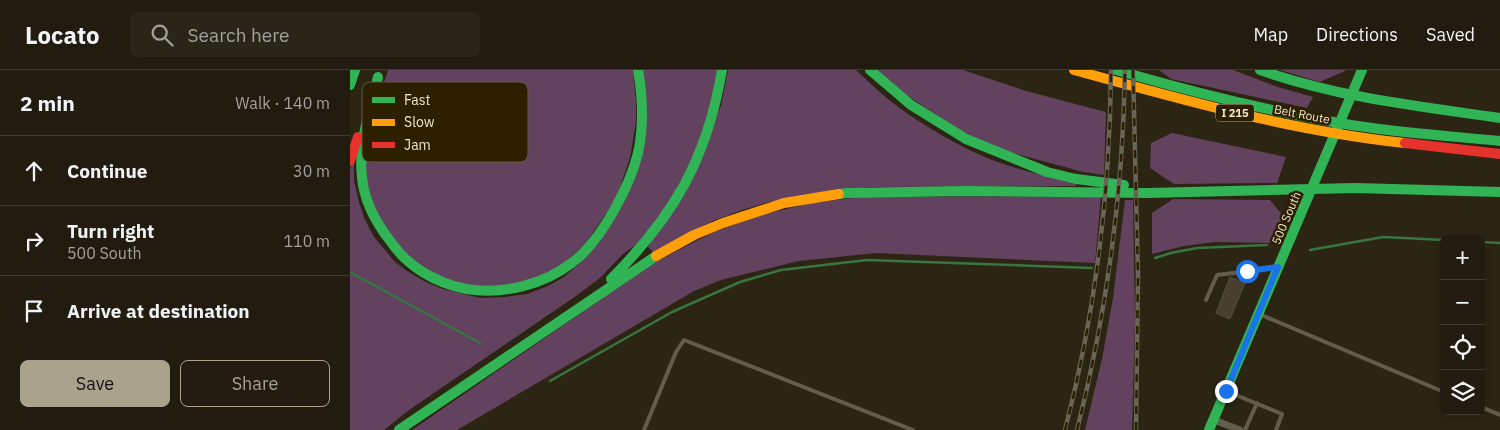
<!DOCTYPE html>
<meta charset="utf-8">
<style>
:root{--surface:#211c0f;--page:#292518;--text:#f1f3f6;--muted:#a2a19e;--line:#3e3a2f;--accent:#aba28e}
body{margin:0;font-family:"IBM Plex Sans",sans-serif;background:var(--page);color:var(--text)}
.controls{position:absolute;right:15px;bottom:15px;display:grid;overflow:hidden;border-radius:8px;box-shadow:0 2px 8px #0003}
.controls button{width:45px;height:45px;display:grid;place-items:center;padding:0;border:0;border-bottom:1px solid var(--line);background:var(--surface);color:var(--text);font:25px sans-serif}
.stop{position:absolute;width:15px;height:15px;margin:-11px;border:4px solid #1a73e8;border-radius:50%;background:#fff}
.stop.end{background:#1a73e8;border-color:#fff;box-shadow:0 1px 5px #0008}
.list{margin:0;padding:0;list-style:none}
h2{display:flex;justify-content:space-between;align-items:center;height:65px;margin:0;padding:0 20px;font-size:21px}
h2 small{font-size:16px;font-weight:400;color:var(--muted)}
.list li{display:grid;grid-template-columns:32px 1fr auto;gap:15px;align-items:center;box-sizing:border-box;height:70px;padding:0 20px;border-top:1px solid var(--line)}
.list b{display:block;font-size:19px;white-space:nowrap}
.list p{margin:0;font-size:16px;white-space:nowrap;color:var(--muted)}
.list em{font-size:16px;font-style:normal;color:var(--muted)}
.actions{display:flex;gap:10px;padding:15px 20px}
.actions a{flex:1;padding:11px 0;border:1px solid var(--accent);border-radius:8px;text-align:center;font-size:18px;color:var(--accent)}
.actions .main{background:var(--accent);color:#111}
.icon{flex:none;width:28px;height:28px;fill:none;stroke:currentColor;stroke-width:2;stroke-linecap:round;stroke-linejoin:round}
.map{position:relative;flex:none;width:1150px;height:360px;overflow:hidden}
header{display:flex;align-items:center;gap:30px;box-sizing:border-box;height:70px;padding:0 25px;background:var(--surface);border-bottom:1px solid var(--line)}
header strong{font-size:24px}
nav{display:flex;gap:28px;margin-inline-start:auto;font-size:18px}
.search{width:350px;height:45px;background:var(--page);display:flex;align-items:center;gap:12px;box-sizing:border-box;padding:0 18px;border-radius:8px;color:var(--muted);font-size:19px}
main{display:flex}
aside{flex:1;background:var(--surface)}
.map>svg:first-child{display:block}
</style>
<header>
<strong>Locato</strong>
<div class="search"><svg class="icon" aria-label="search" viewBox="0 0 24 24"><circle cx="10" cy="10" r="6"/><path d="M15 15l6 6"/></svg>Search here</div>
<nav><a>Map</a><a>Directions</a><a>Saved</a></nav>
</header>
<main>
<aside>
<h2>2 min<small>Walk · 140 m</small></h2>
<ul class="list">
<li><svg class="icon" aria-label="ahead" viewBox="0 0 24 24"><path d="M12 20V5M6 11l6-6 6 6"/></svg><div><b>Continue</b></div><em>30 m</em></li>
<li><svg class="icon" aria-label="right" viewBox="0 0 24 24"><path d="M7 20v-9h11M14 6l5 5-5 5"/></svg><div><b>Turn right</b><p>500 South</p></div><em>110 m</em></li>
<li><svg class="icon" aria-label="arrive" viewBox="0 0 24 24"><path d="M6 21V4h12l-3 4 3 4H6"/></svg><div><b>Arrive at destination</b></div></li>
</ul>
<div class="actions"><a class="main">Save</a><a>Share</a></div>
</aside>
<div class="map">
<svg width="1150" height="360" viewBox="0 0 1150 360">
<rect width="100%" height="100%" fill="#2c2514"/>
<path fill="#62425e" d="M38,0H283L286,31V52L280,88L268,123L259,139L236,173L213,195L175,213L128,218L82,204L44,176L15,120L17,66Z
M292,0H368L364,21L347,81L314,141L287,174L273,184L250,208L226,226L59,340L34,360H0V99L4,88V111L9,132L15,150L24,167L45,192L57,201L74,211L90,218L113,224L131,228L155,227L177,224L198,216L214,207L230,193L288,95Z
M378,0H506C518,11 530,23 543,33C572,55 611,78 645,91C672,101 699,107 726,112V116L519,117L419,132L392,140L363,151L303,182L298,177L371,36Z
M525,0H613L676,21L756,42L754,105L733,102L652,80L609,60L549,20Z
M809,0H883L928,17L963,27L957,38L821,9Z
M930,0H997L970,12Z
M822,63L936,87L927,113L824,114L800,98L801,73Z
M751,126L745,193L526,183L449,191L371,210L344,221L107,360H62L300,195L362,163L407,146L461,133L511,127Z
M823,129L920,130L933,146L923,173L865,172L834,176L802,184V143Z
M775,130H783L785,254L782,360H735L752,289L763,228Z"/>
<g fill="none" stroke-linecap="round" stroke-linejoin="round">
<path stroke="#397443" stroke-width="2.5" d="M1131,172L1150,173
M960,180L1033,167L1094,170
M805,188L821,183L847,178L917,175
M0,202L130,273
M200,311L322,242L390,212L431,200L517,190L742,198"/>
</g>
<path fill="#494031" stroke="#554c3d" d="M880,207L895,213L880,249L866,243Z"/>
<g fill="none" stroke-linecap="round" stroke-linejoin="round">
<path stroke="#635d4e" stroke-width="4" d="M856,230L867,205L926,198
M909,244L1094,322
M876,321L932,344L926,360
M1131,337L1150,345
M294,360L326,282L334,270L563,360
M895,360L907,333"/>
<path stroke="#635d4e" stroke-width="7" d="M864,350L890,360"/>
<path stroke="#30b455" stroke-width="10" d="M520,0L561,35L616,69L697,102L726,109L774,115
M766,0C852,25 940,47 1029,59C1069,64 1110,67 1150,71
M910,0C990,28 1067,36 1150,48
M28,7C20,39 8,74 12,107C14,132 26,153 41,172C58,197 86,213 116,219C152,225 194,215 223,192C251,171 280,116 288,83C294,55 293,28 288,0
M0,15L5,0
M489,124L497,123L615,121L798,123L1005,118L1150,122
M261,209C324,146 357,89 372,0
M49,360L306,186
M859,360L1012,0"/>
<path stroke="#ff9f0a" stroke-width="10" d="M724,0C833,30 942,61 1055,73
M306,186L344,165L373,153L434,133L489,124"/>
<path stroke="#e5322d" stroke-width="10" d="M1055,73L1150,84
M0,91L8,67"/>
<defs>
<path id="rail" d="M783,0L788,205L786,360
M715,360C746,241 760,123 761,0
M727,360C757,242 773,122 775,0"/>
</defs>
<use href="#rail" stroke="#696455" stroke-width="4.5"/>
<use href="#rail" stroke="#2c2000" stroke-width="2.5" stroke-dasharray="8" stroke-linecap="butt"/>
</g>
<g fill="none" stroke-linecap="round" stroke-linejoin="round">
<path stroke="#1a73e8" stroke-width="6" d="M876,321L928,197L897,201"/>
</g>
<g text-anchor="middle" dominant-baseline="central" stroke-width="5" stroke-linejoin="round" paint-order="stroke">
<rect fill="#2c2000" stroke="#b5ab92" stroke-width="1" x="866" y="34.5" width="38" height="17" rx="4"/>
<g font-size="11" font-weight="bold" fill="#f0e6d0">
<text x="885" y="43">I 215</text>
</g>
<g font-size="12" fill="#f0e6d0" stroke="#2c2000">
<text transform="translate(952 44) rotate(11)">Belt Route</text>
<text transform="translate(936 148) rotate(-67)">500 South</text>
</g>
</g>
<rect x="12" y="12" width="166" height="80" rx="8" fill="#2c2000" stroke="#675b3e" stroke-width="1"/>
<rect x="22" y="27" width="23" height="6" fill="#30b455"/>
<rect x="22" y="49" width="23" height="7" fill="#ff9f0a"/>
<rect x="22" y="72" width="23" height="6" fill="#e5322d"/>
<g font-size="14" fill="#f0e6d0">
<text x="54" y="35">Fast</text>
<text x="54" y="57">Slow</text>
<text x="54" y="80">Jam</text>
</g>
</svg>
<div class="controls">
<button>+</button>
<button>−</button>
<button><svg class="icon" aria-label="locate" viewBox="0 0 24 24"><circle cx="12" cy="12" r="6"/><path d="M12 2v4M12 18v4M2 12h4M18 12h4"/></svg></button>
<button><svg class="icon" aria-label="layers" viewBox="0 0 24 24"><path d="M12 4l9 5-9 5-9-5zM3 14l9 5 9-5"/></svg></button>
</div>
<div class="stop" style="left:897px;top:201px"></div>
<div class="stop end" style="left:876px;top:321px"></div>
</div>
</main>
